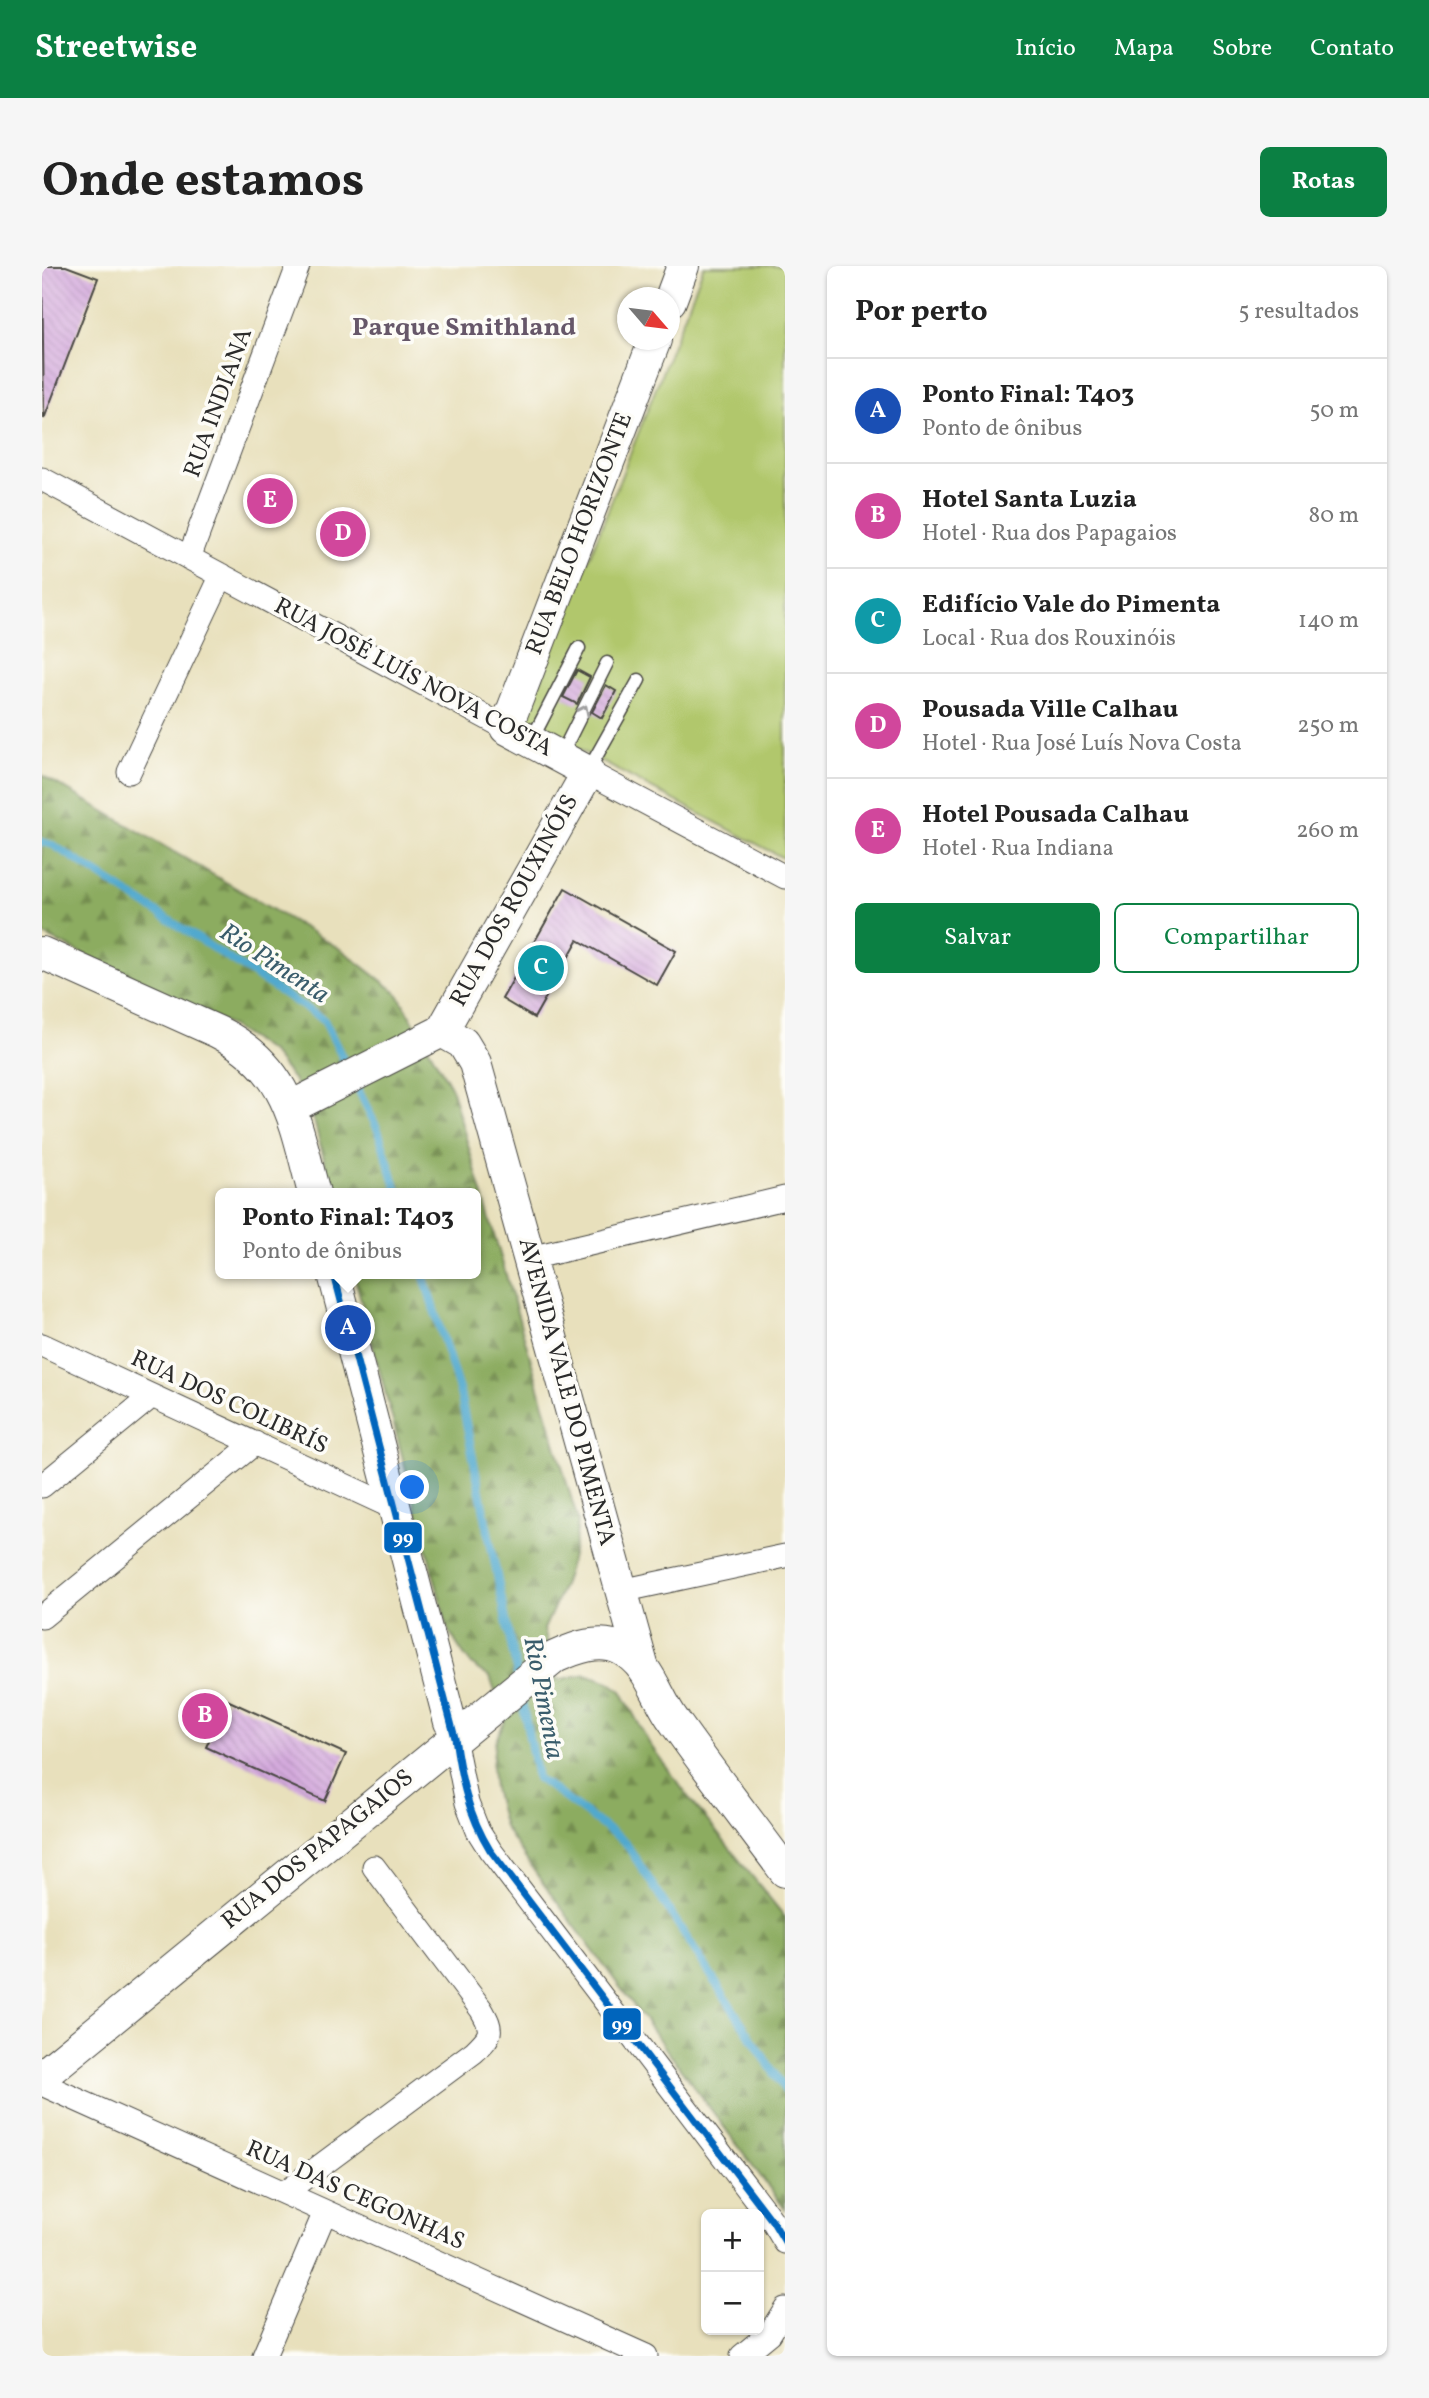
<!DOCTYPE html>
<html lang="pt">
<meta charset="utf-8">
<style>
:root{--surface:#fff;--page:#f6f6f6;--text:#222;--muted:#767676;--line:#e0e0e0;--accent:#0b8043}
body{margin:0;font-family:Vollkorn,serif;background:var(--page);color:var(--text)}
.controls{position:absolute;right:21px;bottom:21px;display:grid;overflow:hidden;border-radius:10px;box-shadow:0 2px 5px #0004}
.controls button{width:63px;height:63px;display:grid;place-items:center;padding:0;border:0;border-bottom:2px solid var(--line);background:var(--surface);color:var(--text);font:35px sans-serif}
.compass{position:absolute;left:575px;top:21px;width:63px;height:63px;border-radius:50%;background:var(--surface);box-shadow:0 2px 5px #0004;rotate:118deg}
.you{position:absolute;left:371px;top:1222px;width:24px;height:24px;margin:-18px;border:5px solid #fff;border-radius:50%;background:#1a73e8;box-shadow:0 0 0 10px #1a73e833}
.badge{display:grid;place-items:center;width:46px;height:46px;border-radius:50%;background:var(--accent);color:#fff;font-size:23px;font-weight:700}
.pin{position:absolute;translate:-50% -50%;border:4px solid #fff;box-shadow:0 2px 7px #0006}
.popup{position:absolute;left:173px;top:922px;width:266px;height:91px;box-sizing:border-box;display:grid;place-content:center;border-radius:10px;background:var(--surface);filter:drop-shadow(0 2px 5px #0005);font-size:23px;white-space:nowrap;color:var(--muted)}
.popup b{font-size:26px;color:var(--text)}
.popup::after{content:'';position:absolute;left:50%;top:100%;margin-left:-14px;border:14px solid transparent;border-top-color:var(--surface)}
.list{margin:0;padding:0;list-style:none}
h2{display:flex;justify-content:space-between;align-items:center;height:91px;margin:0;padding:0 28px;font-size:30px}
h2 small{font-size:23px;font-weight:400;color:var(--muted)}
.list li{display:grid;grid-template-columns:46px 1fr auto;gap:21px;align-items:center;box-sizing:border-box;height:105px;padding:0 28px;border-top:2px solid var(--line)}
.list b{display:block;font-size:26px;white-space:nowrap}
.list p{margin:0;font-size:23px;white-space:nowrap;color:var(--muted)}
.list em{font-size:23px;font-style:normal;color:var(--muted)}
.actions{display:flex;gap:14px;padding:21px 28px}
.actions a{flex:1;padding:16px 0;border:2px solid var(--accent);border-radius:10px;text-align:center;font-size:24px;color:var(--accent)}
.actions .main{background:var(--accent);color:#fff}
.map{position:relative;flex:none;width:743px;height:2090px;overflow:hidden;border-radius:10px}
header{display:flex;align-items:center;gap:42px;box-sizing:border-box;height:98px;padding:0 35px;background:var(--accent);color:#fff}
header strong{font-size:33px}
nav{display:flex;gap:38px;margin-inline-start:auto;font-size:24px}
.intro{display:flex;align-items:center;justify-content:space-between;box-sizing:border-box;height:168px;padding:0 42px}
h1{margin:0;font-size:49px}
.button{padding:18px 32px;border-radius:10px;background:var(--accent);color:#fff;font-size:24px;font-weight:700}
main{display:flex;gap:42px;padding:0 42px}
aside{flex:1;background:var(--surface);border-radius:10px;box-shadow:0 2px 5px #0004}
.map>svg:first-child{display:block}
</style>
<header>
<strong>Streetwise</strong>
<nav><a>Início</a><a>Mapa</a><a>Sobre</a><a>Contato</a></nav>
</header>
<div class="intro"><h1>Onde estamos</h1><a class="button">Rotas</a></div>
<main>
<div class="map">
<svg width="743" height="2090" viewBox="0 0 743 2090">
<defs>
<pattern id="forest-firs" width="22" height="20" patternUnits="userSpaceOnUse" patternTransform="scale(1.75)"><rect width="22" height="20" fill="#8cac60"/><path d="M5 1l3.5 6h-7zM16 11l3.5 6h-7z" fill="#738c4f"/></pattern>
<pattern id="building-back-hatch" width="6" height="6" patternUnits="userSpaceOnUse" patternTransform="scale(1.75)"><rect width="6" height="6" fill="#d4aadd"/><path d="M-1 5l2 2M0 0l6 6M5-1l2 2" fill="none" stroke="#b692be"/></pattern>
</defs>
<rect width="100%" height="100%" fill="#fdfcf7"/>
<filter id="ink" filterUnits="userSpaceOnUse"><feTurbulence type="fractalNoise" baseFrequency=".0143" numOctaves="2"/><feDisplacementMap in="SourceGraphic" scale="14" xChannelSelector="R" yChannelSelector="G"/><feConvolveMatrix kernelMatrix="1 2 1 2 8 2 1 2 1" color-interpolation-filters="sRGB"/></filter>
<filter id="wash" filterUnits="userSpaceOnUse"><feTurbulence type="fractalNoise" baseFrequency=".00686" numOctaves="4" result="noise"/><feDisplacementMap in="SourceGraphic" scale="28" xChannelSelector="R" yChannelSelector="G"/><feGaussianBlur stdDeviation="1.57" result="paint"/><feColorMatrix in="noise" values="0 0 0 0 0 0 0 0 0 0 0 0 0 0 0 0 0 1.4 0 .05"/><feComposite in="paint" operator="in"/></filter>
<g filter="url(#wash)">
<rect width="100%" height="100%" fill="#e8e0bc"/>
<path fill="url(#forest-firs)" stroke="#5c6c46" stroke-width="2" d="M0,509L300,684L355,727L409,821L536,1255C532,1296 519,1327 502,1363L515,1414L544,1408L567,1416L579,1425L607,1477L647,1532L743,1651V1943L497,1612L462,1561L452,1523L450,1501L453,1476L463,1455L448,1411C425,1399 419,1385 406,1363L312,1008H434V927H291L273,858L251,813L229,786L187,759L0,668Z"/>
<path fill="#b1c76c" stroke="#6e794c" stroke-width="2" d="M662,0H743V593L483,455Z"/>
<g fill="none" stroke-linecap="round" stroke-linejoin="round">
<path stroke="#51a9ce" stroke-width="8" d="M0,576L11,579L282,754L306,803
M312,815L336,864L356,927
M381,1008L418,1127L476,1413
M479,1430L495,1512L583,1576L743,1824"/>
</g>
<g id="blocks">
<path fill="url(#building-back-hatch)" d="M0,0H24L56,12L2,153Z
M535,404L548,411L535,438L521,431Z
M564,419L574,425L560,452L550,446Z
M523,622L634,685L615,719L536,674L492,752L460,733Z
M185,1434L304,1488L283,1535L164,1481Z"/>
</g>
</g>
<g filter="url(#ink)">
<use href="#blocks" fill-opacity="0" stroke="#474641" stroke-width="2"/>
<g fill="none" stroke-linecap="round" stroke-linejoin="round">
<defs>
<path id="lane" d="M489,475L537,382
M518,491L565,397
M546,505L597,414"/>
<path id="street" d="M0,213L464,462
M147,292L256,0
M87,506L180,309
M546,506L743,611
M488,992L743,932
M0,1079L352,1242
M0,1220L110,1130
M579,1325L743,1290
M0,1351L213,1177
M410,1462L425,1537L436,1565L448,1584L731,1956L743,1976
M0,1818L604,2090
M242,1927L432,1786C450,1769 452,1765 439,1743L332,1601
M222,2090L283,1946
M700,2090L728,2067L743,2043"/>
<path id="secondary" d="M628,35L641,0
M0,687L176,766C248,802 253,857 272,927
M400,765L546,506L464,462L613,74
M400,765L421,777L433,797L600,1399
M249,841L400,765
M292,1008L408,1456
M0,1810L513,1391C533,1382 558,1372 579,1383C608,1398 614,1431 632,1455C668,1506 706,1555 743,1605"/>
</defs>
<use href="#lane" stroke="#474641" stroke-width="15"/>
<use href="#street" stroke="#474641" stroke-width="25"/>
<use href="#secondary" stroke="#474641" stroke-width="34"/>
<use href="#lane" stroke="#fff" stroke-width="12"/>
<use href="#street" stroke="#fff" stroke-width="23"/>
<use href="#secondary" stroke="#fff" stroke-width="32"/>
<defs>
<path id="bus-1" d="M292,1008L413,1472C419,1513 426,1548 448,1584L731,1956L743,1976"/>
</defs>
<use href="#bus-1" stroke="#fdfcf7" stroke-width="12"/>
<use href="#bus-1" stroke="#0065bd" stroke-width="7"/>
</g>
<defs><path id="oneway-chevron" d="M-2-3.5L2.5 0L-2 3.5" fill="none" stroke-width="1.6" stroke-linecap="round" stroke-linejoin="round" transform="scale(1.75)"/></defs>
<use stroke="#a0a0a0" href="#oneway-chevron" transform="translate(542 444) rotate(-64)"/>
</g>
<g text-anchor="middle" dominant-baseline="central" stroke-width="7" stroke-linejoin="round" paint-order="stroke">
<g font-size="24" fill="#2b2b2b" stroke="#fdfcf7">
<text transform="translate(177 137) rotate(-70)">RUA INDIANA</text>
<text transform="translate(538 268) rotate(-69)">RUA BELO HORIZONTE</text>
<text transform="translate(371 412) rotate(28)">RUA JOSÉ LUÍS NOVA COSTA</text>
<text transform="translate(473 635) rotate(-61)">RUA DOS ROUXINÓIS</text>
<text transform="translate(524 1126) rotate(75)">AVENIDA VALE DO PIMENTA</text>
<text transform="translate(187 1137) rotate(25)">RUA DOS COLIBRÍS</text>
<text transform="translate(276 1584) rotate(-39)">RUA DOS PAPAGAIOS</text>
<text transform="translate(313 1930) rotate(24)">RUA DAS CEGONHAS</text>
</g>
<g font-size="26" font-weight="bold" fill="#665769" stroke="#fdfcf7">
<text x="422" y="62">Parque Smithland</text>
</g>
<g font-size="26" font-style="italic" fill="#3a5d6c" stroke="#fdfcf7">
<text transform="translate(232 698) rotate(33)">Rio Pimenta</text>
<text transform="translate(501 1432) rotate(79)">Rio Pimenta</text>
</g>
</g>
<g stroke="#fdfcf7" stroke-width="2.5">
<rect x="341" y="1255" width="40" height="33" rx="7" fill="#0065bd"/>
<rect x="560" y="1741" width="40" height="34" rx="7" fill="#0065bd"/>
</g>
<g font-size="19" text-anchor="middle" font-weight="bold" fill="#fff">
<text x="361" y="1278">99</text>
<text x="580" y="1765">99</text>
</g>
</svg>
<div class="controls">
<button>+</button>
<button>−</button>
</div>
<svg class="compass" viewBox="-18 -18 36 36"><path d="M0-13l5 13h-10z" fill="#e53935"/><path d="M0 13l5-13h-10z" fill="#767676"/></svg>
<div class="you"></div>
<div class="pin badge" style="left:306px;top:1062px;background:#1a4fb4">A</div>
<div class="popup"><b>Ponto Final: T403</b>Ponto de ônibus</div>
<div class="pin badge" style="left:163px;top:1450px;background:#d1479c">B</div>
<div class="pin badge" style="left:499px;top:702px;background:#0f9aa8">C</div>
<div class="pin badge" style="left:301px;top:268px;background:#d1479c">D</div>
<div class="pin badge" style="left:228px;top:235px;background:#d1479c">E</div>
</div>
<aside>
<h2>Por perto<small>5 resultados</small></h2>
<ul class="list">
<li><span class="badge" style="background:#1a4fb4">A</span><div><b>Ponto Final: T403</b><p>Ponto de ônibus</p></div><em>50 m</em></li>
<li><span class="badge" style="background:#d1479c">B</span><div><b>Hotel Santa Luzia</b><p>Hotel · Rua dos Papagaios</p></div><em>80 m</em></li>
<li><span class="badge" style="background:#0f9aa8">C</span><div><b>Edifício Vale do Pimenta</b><p>Local · Rua dos Rouxinóis</p></div><em>140 m</em></li>
<li><span class="badge" style="background:#d1479c">D</span><div><b>Pousada Ville Calhau</b><p>Hotel · Rua José Luís Nova Costa</p></div><em>250 m</em></li>
<li><span class="badge" style="background:#d1479c">E</span><div><b>Hotel Pousada Calhau</b><p>Hotel · Rua Indiana</p></div><em>260 m</em></li>
</ul>
<div class="actions"><a class="main">Salvar</a><a>Compartilhar</a></div>
</aside>
</main>
